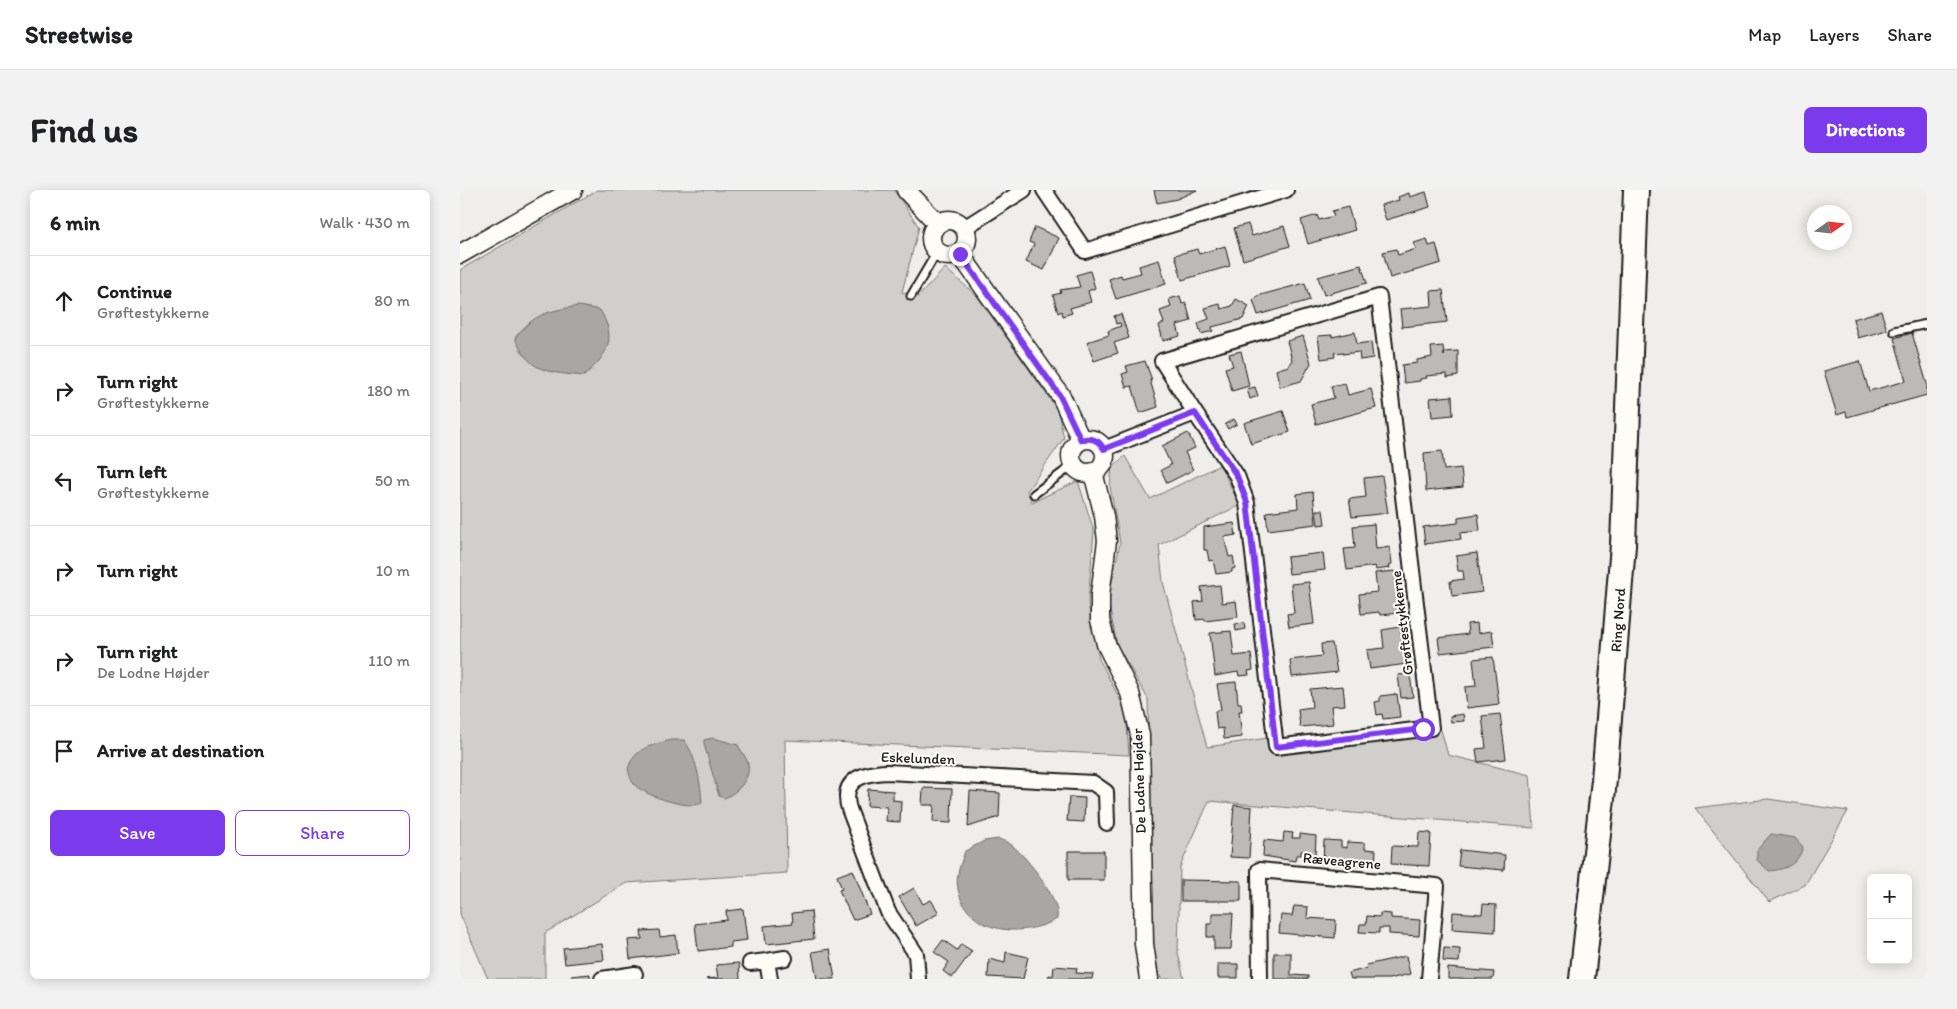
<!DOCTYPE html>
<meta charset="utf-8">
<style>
:root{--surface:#fff;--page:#f2f2f2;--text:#202124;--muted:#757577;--line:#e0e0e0;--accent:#7c3aed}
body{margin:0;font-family:Itim,sans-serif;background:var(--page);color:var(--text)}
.controls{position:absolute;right:15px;bottom:15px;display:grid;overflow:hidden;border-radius:8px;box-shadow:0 2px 12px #0003}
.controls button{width:45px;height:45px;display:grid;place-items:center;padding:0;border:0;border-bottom:1px solid var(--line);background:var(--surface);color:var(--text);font:25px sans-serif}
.compass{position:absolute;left:1347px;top:15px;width:45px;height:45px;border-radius:50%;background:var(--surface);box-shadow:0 2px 12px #0003;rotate:76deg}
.stop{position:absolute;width:15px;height:15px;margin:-11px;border:4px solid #7c3aed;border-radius:50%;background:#fff}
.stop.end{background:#7c3aed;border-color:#fff;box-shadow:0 1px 5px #0008}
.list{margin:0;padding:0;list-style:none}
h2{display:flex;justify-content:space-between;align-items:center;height:65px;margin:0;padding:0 20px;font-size:21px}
h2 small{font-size:16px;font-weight:400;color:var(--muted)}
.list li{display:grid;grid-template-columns:32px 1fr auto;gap:15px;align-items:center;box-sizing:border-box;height:90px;padding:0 20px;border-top:1px solid var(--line)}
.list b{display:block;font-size:19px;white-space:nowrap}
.list p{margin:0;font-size:16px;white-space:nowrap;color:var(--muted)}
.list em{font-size:16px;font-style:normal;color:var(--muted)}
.actions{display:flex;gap:10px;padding:15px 20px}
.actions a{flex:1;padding:11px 0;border:1px solid var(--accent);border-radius:8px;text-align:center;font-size:18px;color:var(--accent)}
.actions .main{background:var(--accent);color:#fff}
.icon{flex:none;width:28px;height:28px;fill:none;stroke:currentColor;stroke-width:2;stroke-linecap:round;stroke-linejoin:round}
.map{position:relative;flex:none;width:1467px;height:789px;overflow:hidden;border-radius:8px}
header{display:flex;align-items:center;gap:30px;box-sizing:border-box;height:70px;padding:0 25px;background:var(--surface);border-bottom:1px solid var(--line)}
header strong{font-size:24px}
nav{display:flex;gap:28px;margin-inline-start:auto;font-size:18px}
.intro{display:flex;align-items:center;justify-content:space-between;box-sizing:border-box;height:120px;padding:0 30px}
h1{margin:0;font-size:35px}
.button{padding:12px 22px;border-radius:8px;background:var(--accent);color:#fff;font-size:18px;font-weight:700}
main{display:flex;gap:30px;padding:0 30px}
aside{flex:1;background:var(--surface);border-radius:8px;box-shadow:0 2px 12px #0003}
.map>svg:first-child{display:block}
</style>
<header>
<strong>Streetwise</strong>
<nav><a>Map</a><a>Layers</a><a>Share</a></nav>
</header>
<div class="intro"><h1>Find us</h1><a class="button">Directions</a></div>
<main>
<aside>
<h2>6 min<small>Walk · 430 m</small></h2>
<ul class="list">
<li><svg class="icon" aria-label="ahead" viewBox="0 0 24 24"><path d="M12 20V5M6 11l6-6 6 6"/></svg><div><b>Continue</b><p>Grøftestykkerne</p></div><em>80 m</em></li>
<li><svg class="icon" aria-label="right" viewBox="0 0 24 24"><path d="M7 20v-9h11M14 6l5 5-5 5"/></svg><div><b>Turn right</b><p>Grøftestykkerne</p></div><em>180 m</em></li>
<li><svg class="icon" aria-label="left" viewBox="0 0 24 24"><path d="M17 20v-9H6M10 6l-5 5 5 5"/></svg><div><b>Turn left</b><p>Grøftestykkerne</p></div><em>50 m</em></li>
<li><svg class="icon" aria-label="right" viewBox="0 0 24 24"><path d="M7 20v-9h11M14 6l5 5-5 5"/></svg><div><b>Turn right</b></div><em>10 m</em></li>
<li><svg class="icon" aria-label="right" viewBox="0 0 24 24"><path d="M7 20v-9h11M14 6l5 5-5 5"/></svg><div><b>Turn right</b><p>De Lodne Højder</p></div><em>110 m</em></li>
<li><svg class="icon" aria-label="arrive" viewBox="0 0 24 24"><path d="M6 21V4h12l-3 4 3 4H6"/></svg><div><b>Arrive at destination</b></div></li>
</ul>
<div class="actions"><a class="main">Save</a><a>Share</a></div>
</aside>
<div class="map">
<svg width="1467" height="789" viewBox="0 0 1467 789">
<rect width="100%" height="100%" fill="#f0eeea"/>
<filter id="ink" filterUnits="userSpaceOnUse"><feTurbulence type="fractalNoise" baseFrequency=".02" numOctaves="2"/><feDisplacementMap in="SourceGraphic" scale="10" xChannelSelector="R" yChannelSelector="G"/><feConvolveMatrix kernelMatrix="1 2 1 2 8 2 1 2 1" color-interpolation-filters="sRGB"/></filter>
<g filter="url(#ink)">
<path fill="#d0cfcc" stroke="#767674" d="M137,0H434L459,37L442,102L458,107L485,78L517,106L597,219L604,248L567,301L572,312L618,291L634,341L628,413L639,469L666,521L669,565L325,550L327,683L166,693L85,743V789H28L0,724V80Z
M665,266L690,309L760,275L780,315L699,355L703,392L747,557L808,548L812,562L981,540L988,565L1070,585L1074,638L749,611L720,677L718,763L724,789H701L694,767L688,509L657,455L648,411L660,353L650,296L652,277Z
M1308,609L1388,621L1345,695L1309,712L1235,618Z"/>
<path fill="#a8a7a3" stroke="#706f6d" d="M119,116L140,120C158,150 147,165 124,186C89,182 70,184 55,148C74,123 89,121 119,116Z
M253,548L278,555C281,561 287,568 288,574C291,589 277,603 264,608L259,606L244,554V550Z
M211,550H224C236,565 241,594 242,613C228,620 188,606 177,597C171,592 170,586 168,579C174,558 192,555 211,550Z
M1311,644L1335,648L1343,657C1337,675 1327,679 1309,681L1297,670V660Z
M539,649C543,651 549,652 553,656C568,669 601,709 597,729C564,748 507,745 498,699C495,686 501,673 505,661L524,651Z"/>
<path fill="#bbbab6" stroke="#1c1c1c" d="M694,0H737L717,9L697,13Z
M966,2L970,17L926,30L921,15L939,10L938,7L949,3L950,7Z
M888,17L895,40L848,54L841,30L857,25L859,30L874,26L872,21Z
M788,34L792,46L824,36L830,56L783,70L774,38Z
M575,37L599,48L584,80L566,72L574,54L569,52Z
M967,49L969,56L976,54L981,73L930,88L923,62L936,59L938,65L956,59L954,53Z
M765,56L770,76L722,90L715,65L737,59L739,64Z
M699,70L706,94L656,109L649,89L661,85L662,88L681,83L679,76Z
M901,75L907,93L864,105L858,87Z
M630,81L635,98L628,101L631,112L610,118L612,123L603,126L602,121L598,123L593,105L601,103L600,100L620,97L616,85Z
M845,93L850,110L798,125L793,110L797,108V106Z
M983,100L987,132L942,137L940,119L972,116L971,101Z
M720,106L722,114L726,113L731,131L717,135L720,146L703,151L699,135L704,133L700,121L711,117L709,109Z
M776,109L789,116L783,129L752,137L753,141L741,144L738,133L749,129L745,118L760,114L761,119L772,116Z
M1421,121L1427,140L1398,148L1393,129Z
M661,124L669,148L654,153L658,163L634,171L627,152L649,145L648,141L661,136L660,133L656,134L654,126Z
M895,142L897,154L911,152L913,168L900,170L899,162L883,164V162L874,163L875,167L861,169L858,146L872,145V147Z
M1452,143L1467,194V205L1387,227L1386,222L1377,225L1364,181L1400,171L1409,201L1446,191L1434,148Z
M843,146L851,173L841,191L820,197L816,180L828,176L832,170L827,151Z
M983,156L984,166L985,162L998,161V186L987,188V184L966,186L967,188L960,189V191L944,193L942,175L957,173V170L972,167L971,157Z
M781,161L789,196L772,201L765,178L773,176L769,164Z
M685,171L692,190H690L698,217L680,223L672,196L666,197L662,184L668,182L666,176Z
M885,193L888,205L911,199L916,218L856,234L851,214L874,208L871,196Z
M795,197L798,206L790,209L787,199Z
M992,206L993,225L972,227L970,208Z
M823,221L830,242L791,254L784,233Z
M774,229L777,234L768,239L765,234Z
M728,243L735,258L725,262L733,280L707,293L701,280L711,275L702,256Z
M982,261L984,280L1001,278L1003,297L966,301L964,263Z
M922,286L928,323L892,327L889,309L906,307L904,288Z
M853,302L856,334L808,340L806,322L838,318L837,304Z
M856,320H863L865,334L858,335Z
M1018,324L1020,341L1000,343L1001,349L965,354L963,337L998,333V327Z
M774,333L776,345L764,347L769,367L773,366L775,378L772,379V382L756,384L753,370L749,371L747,360H744V337Z
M914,334L916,359L930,357L932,374L929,375L930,378L916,380L915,376L887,380L884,359L895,358L893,336Z
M863,363L865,380L829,384L827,367Z
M1017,363L1022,402L992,406L990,391L1004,389L1003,381H998L996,366Z
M935,381L939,423L920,425L919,422L901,424L899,404L917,402L915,383Z
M849,392L854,434L829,437L827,424L834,423L831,394Z
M760,395L762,413L776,411L778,427L745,431V429L736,430L734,412L743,411L741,397Z
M784,433L785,439L776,441L775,434Z
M1017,433L1018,443L1032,441L1034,457L980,463L978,448L1008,444L1007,434Z
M940,437L947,474L910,479L907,460L924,458L922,440Z
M771,441L774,466L791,464L793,480L788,481L789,485L779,486L778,482L755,486L750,443Z
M872,453L877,482L832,487L830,470L862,466L861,454Z
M1033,467L1039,514L1007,518L1005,497L1016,496L1013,469Z
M950,484L953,507L941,508L938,485Z
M776,492L778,513H781L782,521H779L782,547L764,549L763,538L757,539L755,521L761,520L757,494Z
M883,496L885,515L871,516L873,534L840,537L838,519L852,517L850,499Z
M937,504L940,527L923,529L922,524L917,525L915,512L920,511V506Z
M1003,524L1004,531L991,532L990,526Z
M1040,524L1046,569L1018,572L1016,559L1026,558L1022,526Z
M463,598L492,599L491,633L473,632L474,615H462Z
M408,599L433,601V610L441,611L440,632L426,631L427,617L407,616Z
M510,601L540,603L539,627L508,637Z
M609,607L625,608L624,632L607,631Z
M774,615L792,617L789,668L770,667Z
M824,642L833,643L832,648H840V644L856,646L855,667L845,666L846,661H841V665H836L835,671L803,666L804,650L823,652Z
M959,642L971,643L969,676L931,674L932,656L958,657Z
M864,650L881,651V657L887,658V652L905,653V659L916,660L915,676L863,673Z
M1000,660L1045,665L1044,680L998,676Z
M608,661H644V690H608Z
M393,680L410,724L393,730L379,700L382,699L377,686Z
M721,690L781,691V711H721Z
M454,698L463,714L471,710L479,723L456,736L439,707Z
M1023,714L1036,715L1035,742L992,739L993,722L1022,724Z
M834,716L848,717L847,728L876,730L875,748L819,743L821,725L832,726Z
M283,719L287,750L271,752V757L238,761L235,734L267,730L266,721Z
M351,721L354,749L306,754L304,736L333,733L332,723Z
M752,723H773L771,759H754V747H747V734H752Z
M920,723L931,724V728L960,730L959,746L929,744V738H919V743L899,742L900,734H906L907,726L920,727Z
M199,740L200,747L216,745L218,763L170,769L168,750L182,749L181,741Z
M483,750L497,760L501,754L512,761L492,788L483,781L489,772L474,762Z
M142,754L144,770L105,774L103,758Z
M984,758L1000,759L999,772L983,771Z
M370,759L375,789H357L352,762Z
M546,762L568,767L563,789L528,787L529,769L545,773Z
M814,763H831V785L848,786V789H814Z
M946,766L950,784L929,789H891L889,783L907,778L906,775Z
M279,773L280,789H246L258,788L256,775Z
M758,774H778V788H758Z
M594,776L617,778L616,783L633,784L632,789H588L589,785L593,786Z
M988,778L1034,782L1033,789H988Z
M130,784V789H112L111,786Z"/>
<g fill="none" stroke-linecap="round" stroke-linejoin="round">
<defs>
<path id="service" d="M451,106L477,62
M1434,141L1467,134
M574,304L613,275"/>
<path id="minor" d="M584,0L625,61L826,0
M504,38L564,0
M644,259L735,223L702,171L919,107L971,538L816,557L787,313L777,286L735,223
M290,773L307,771
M142,789L175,784
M310,789L307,771L325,768
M458,789L456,764L428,722L389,619C380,589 403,583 427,582L633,593L646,602L647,633
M800,789L799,680L977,696L969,789"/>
<path id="tertiary" d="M446,0L478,34
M471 48a18 18 0 1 1 36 0a18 18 0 1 1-36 0Z
M0,64L113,0
M500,64L601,206L621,250
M611 266a17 17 0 1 1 34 0a17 17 0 1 1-34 0Z
M633,282L644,326L647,351L640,405V430L646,454L670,503L680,545L684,754L689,789"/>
<path id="trunk" d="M1122,789L1144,590L1163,355L1176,0"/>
</defs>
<use href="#service" stroke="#1c1c1c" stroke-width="11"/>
<use href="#minor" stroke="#1c1c1c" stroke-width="18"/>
<use href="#tertiary" stroke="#1c1c1c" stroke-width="21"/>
<use href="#trunk" stroke="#1c1c1c" stroke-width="28"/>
<use href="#service" stroke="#fdfcf7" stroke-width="7"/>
<use href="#minor" stroke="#fdfcf7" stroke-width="14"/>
<use href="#tertiary" stroke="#fdfcf7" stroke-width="18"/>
<use href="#trunk" stroke="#fdfcf7" stroke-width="24"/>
</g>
</g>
<g fill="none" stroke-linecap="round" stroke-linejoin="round" filter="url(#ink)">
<path stroke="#7c3aed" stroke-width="6" d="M500,64L600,206L621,250C631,247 639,250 644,259L735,223L777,286L787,312L816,557L963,539"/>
</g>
<g text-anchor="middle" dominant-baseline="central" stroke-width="4" stroke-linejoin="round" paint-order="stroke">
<g font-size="15" fill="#1c1c1c" stroke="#fdfcf7">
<text transform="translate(1158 430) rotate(-86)">Ring Nord</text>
<text transform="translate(942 433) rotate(-97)">Grøftestykkerne</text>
<text transform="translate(458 568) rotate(2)">Eskelunden</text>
<text transform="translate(679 591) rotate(-92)">De Lodne Højder</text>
<text transform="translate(882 671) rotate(5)">Ræveagrene</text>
</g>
</g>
</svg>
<div class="controls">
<button>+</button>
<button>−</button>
</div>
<svg class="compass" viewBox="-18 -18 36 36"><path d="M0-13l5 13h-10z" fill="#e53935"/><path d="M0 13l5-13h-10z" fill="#757577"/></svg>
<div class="stop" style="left:963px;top:539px"></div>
<div class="stop end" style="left:500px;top:64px"></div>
</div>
</main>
